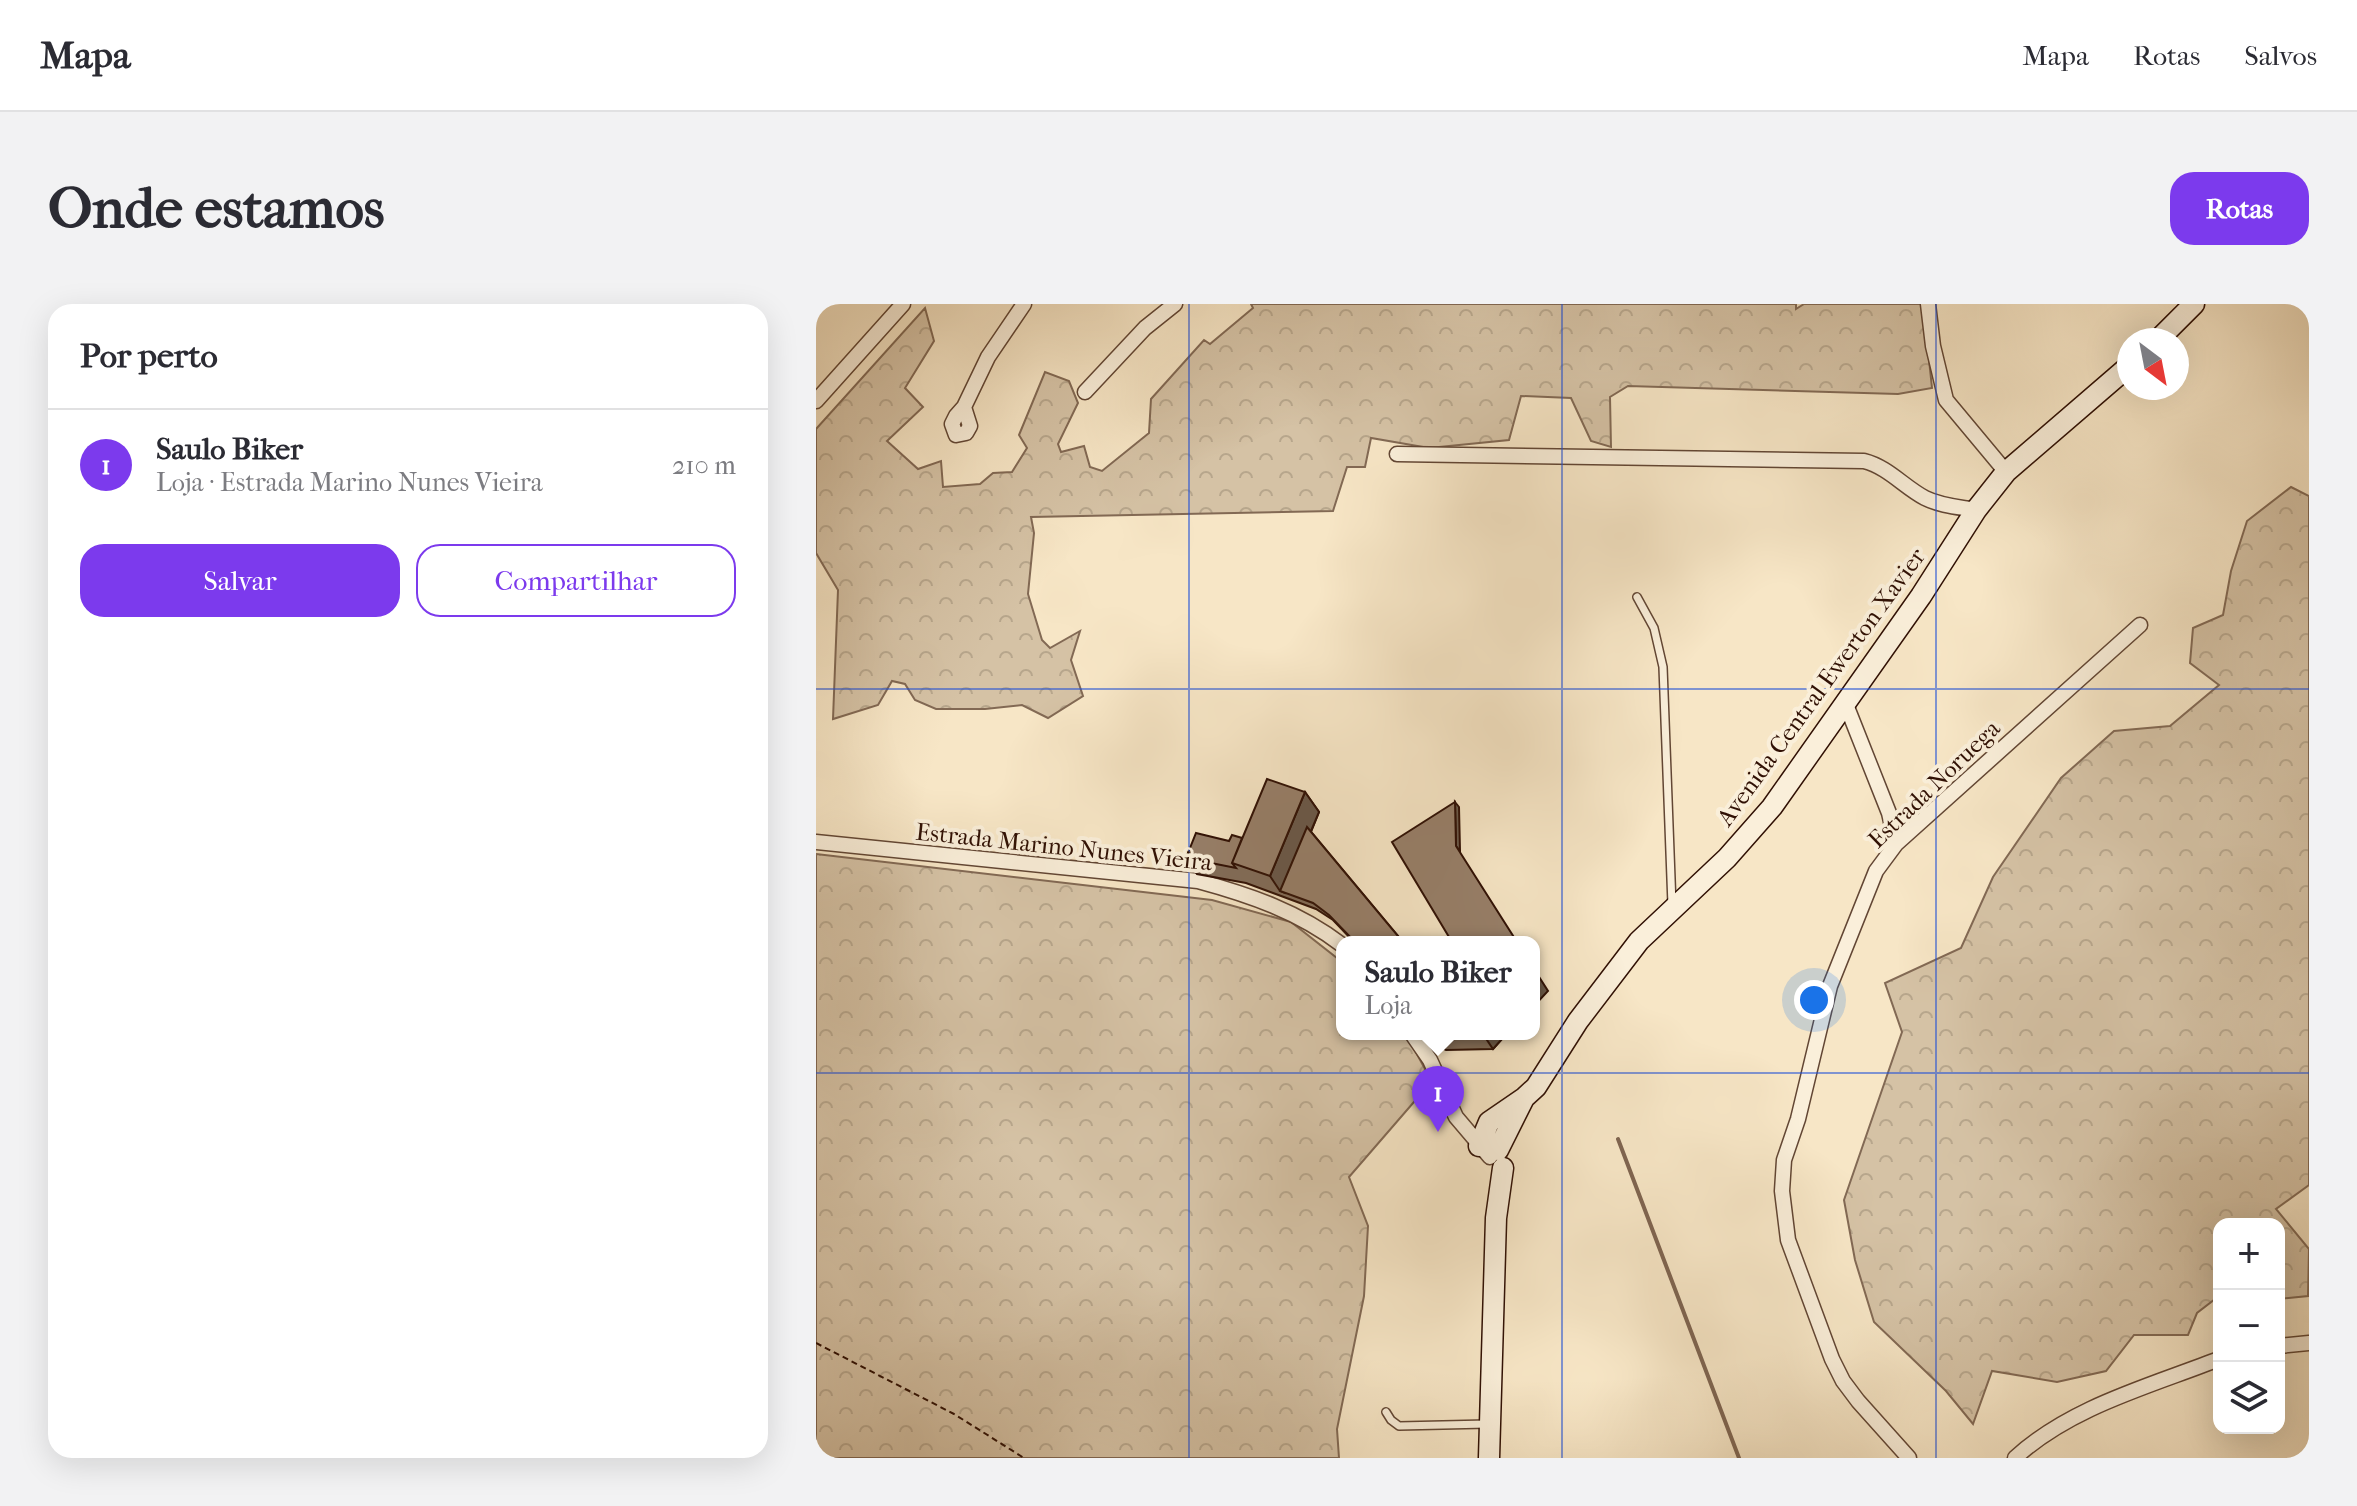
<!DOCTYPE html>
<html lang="pt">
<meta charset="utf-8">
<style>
:root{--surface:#fff;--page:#f2f2f3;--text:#2b2b33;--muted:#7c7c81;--line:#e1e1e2;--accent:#7c3aed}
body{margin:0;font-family:"IM FELL French Canon",serif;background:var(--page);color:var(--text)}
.controls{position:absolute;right:24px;bottom:24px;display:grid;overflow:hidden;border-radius:16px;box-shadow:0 8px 32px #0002}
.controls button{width:72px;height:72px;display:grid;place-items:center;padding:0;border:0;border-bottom:2px solid var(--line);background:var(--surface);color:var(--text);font:40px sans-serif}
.compass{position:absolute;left:1301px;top:24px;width:72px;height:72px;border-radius:50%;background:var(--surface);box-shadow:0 8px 32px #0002;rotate:148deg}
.you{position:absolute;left:998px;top:696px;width:28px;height:28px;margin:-20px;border:6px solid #fff;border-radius:50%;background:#1a73e8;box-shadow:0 0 0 12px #1a73e833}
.badge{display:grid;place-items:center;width:52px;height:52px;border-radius:50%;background:var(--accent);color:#fff;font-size:26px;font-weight:700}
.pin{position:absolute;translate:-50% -66px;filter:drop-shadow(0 2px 4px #0008)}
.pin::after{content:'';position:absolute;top:42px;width:28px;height:24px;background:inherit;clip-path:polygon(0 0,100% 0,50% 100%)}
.popup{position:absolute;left:520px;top:632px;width:204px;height:104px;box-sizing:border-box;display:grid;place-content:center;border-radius:16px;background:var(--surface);filter:drop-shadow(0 2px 6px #0005);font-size:26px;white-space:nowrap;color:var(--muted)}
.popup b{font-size:30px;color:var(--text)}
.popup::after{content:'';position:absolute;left:50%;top:100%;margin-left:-16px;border:16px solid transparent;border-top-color:var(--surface)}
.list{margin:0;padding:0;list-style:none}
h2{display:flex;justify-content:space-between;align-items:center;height:104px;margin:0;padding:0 32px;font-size:34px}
h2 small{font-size:26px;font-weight:400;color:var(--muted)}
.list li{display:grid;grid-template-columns:52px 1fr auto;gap:24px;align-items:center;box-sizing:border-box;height:112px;padding:0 32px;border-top:2px solid var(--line)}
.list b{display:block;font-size:30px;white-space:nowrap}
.list p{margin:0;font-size:26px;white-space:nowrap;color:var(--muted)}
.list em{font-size:26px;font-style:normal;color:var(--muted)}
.actions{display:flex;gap:16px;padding:24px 32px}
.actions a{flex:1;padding:18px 0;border:2px solid var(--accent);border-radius:24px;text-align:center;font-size:28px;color:var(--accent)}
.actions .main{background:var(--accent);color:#fff}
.icon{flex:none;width:44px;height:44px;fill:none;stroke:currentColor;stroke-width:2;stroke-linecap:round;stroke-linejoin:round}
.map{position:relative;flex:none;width:1493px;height:1154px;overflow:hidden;border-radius:24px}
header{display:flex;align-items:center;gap:48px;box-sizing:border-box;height:112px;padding:0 40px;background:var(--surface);border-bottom:2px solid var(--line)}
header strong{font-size:38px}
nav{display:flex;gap:44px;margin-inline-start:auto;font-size:28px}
.intro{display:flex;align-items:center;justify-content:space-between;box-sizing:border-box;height:192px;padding:0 48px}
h1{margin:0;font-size:56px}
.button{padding:20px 36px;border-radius:24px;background:var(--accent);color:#fff;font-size:28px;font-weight:700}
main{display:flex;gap:48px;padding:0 48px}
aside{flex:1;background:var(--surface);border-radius:24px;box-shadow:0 8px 32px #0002}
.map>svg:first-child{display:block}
</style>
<header>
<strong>Mapa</strong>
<nav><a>Mapa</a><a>Rotas</a><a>Salvos</a></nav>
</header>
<div class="intro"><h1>Onde estamos</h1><a class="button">Rotas</a></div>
<main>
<aside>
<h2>Por perto<small></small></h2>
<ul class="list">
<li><span class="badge">1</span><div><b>Saulo Biker</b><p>Loja · Estrada Marino Nunes Vieira</p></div><em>210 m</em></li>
</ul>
<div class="actions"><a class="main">Salvar</a><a>Compartilhar</a></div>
</aside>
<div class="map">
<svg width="1493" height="1154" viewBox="0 0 1493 1154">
<defs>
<pattern id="forest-crowns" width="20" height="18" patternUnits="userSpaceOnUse" patternTransform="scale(2)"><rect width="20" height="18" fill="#d5c2a5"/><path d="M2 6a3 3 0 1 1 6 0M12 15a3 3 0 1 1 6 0" fill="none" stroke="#b7a68c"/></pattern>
</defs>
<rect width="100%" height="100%" fill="#f7e6c6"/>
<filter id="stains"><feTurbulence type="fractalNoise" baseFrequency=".0025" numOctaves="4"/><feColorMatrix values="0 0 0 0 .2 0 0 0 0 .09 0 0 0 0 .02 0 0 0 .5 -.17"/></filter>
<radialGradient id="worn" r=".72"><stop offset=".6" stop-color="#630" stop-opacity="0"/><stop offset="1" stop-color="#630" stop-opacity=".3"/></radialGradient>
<path fill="url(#forest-crowns)" stroke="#826954" stroke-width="2" d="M435,0H980V5L988,0H1107L1116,84L1082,90L812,82L794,93L795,143L775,137L755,94L705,92L693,136L613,144L555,134L549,163H531L517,207L215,213L218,229L212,290L226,336L234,344L264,327L255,356L267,392L232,414L206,401L169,405H120L99,396L89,380L76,377L62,401L17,415L22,286L0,249V125L109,4L118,37L89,84L107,103L71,137L102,165L125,157L127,183L164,180L177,169L196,168L211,144L203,131L229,68L253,77L262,99L242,140L245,148L268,142L274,163L286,167L333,129L335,95L388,36L394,40L437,4Z
M1475,183L1493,192V881L1460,905L1493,945L1492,992L1463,995V920H1403V992L1381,1009L1372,1031H1318L1290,1067L1241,1078L1176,1067L1157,1120L1130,1087L1058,1018L1039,956L1028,896L1086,728L1069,679L1145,644L1177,573L1245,474L1298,427L1354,422L1403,381L1374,359L1377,324L1407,311L1415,267L1431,217Z
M0,550L396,596L475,618L526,658V730H590L609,765L604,791L533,873L552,922L548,992L521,1125L523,1154H0Z"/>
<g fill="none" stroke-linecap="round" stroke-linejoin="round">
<path stroke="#7f6551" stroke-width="4" d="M802,835L923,1154"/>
<defs>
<path id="service" d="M821,293L838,324L847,363L856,601
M570,1108L575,1116L583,1122L671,1120"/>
<path id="minor" d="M1112,0L1117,42L1130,96L1190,168
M269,88L329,24L359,0
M0,97L87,0
M148,103L154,122L150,129L140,131L136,120L140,112L148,103L172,53L208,0
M581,150L1048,157C1072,163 1088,183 1109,194C1125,202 1143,203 1160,206
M1029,398L1073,509L1080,540
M0,538L382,577C434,591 483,608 526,641
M596,730L614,756L640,813L674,853
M1463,1042L1493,1039
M1093,1154L1042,1097L1027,1077L1016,1055L972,936L966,887L968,856L982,815L1014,682L1060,567L1080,540L1324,321
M1199,1154C1254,1103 1334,1082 1403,1055"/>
<path id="secondary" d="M1342,36L1378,0
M663,842L673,818L708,794
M682,846L708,794L720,783L762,717L823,637L911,554L956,503L1105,292L1160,206L1190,168L1313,62
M673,1154L680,914L687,864"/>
</defs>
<use href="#service" stroke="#624634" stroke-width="10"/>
<use href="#minor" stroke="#624634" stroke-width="17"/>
<use href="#secondary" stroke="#301004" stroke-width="23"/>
<path stroke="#301004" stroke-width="2" stroke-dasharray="6 4" stroke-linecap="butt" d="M0,1039L138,1110L208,1154"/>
<use href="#service" stroke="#faefda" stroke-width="7"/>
<use href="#minor" stroke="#faefda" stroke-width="14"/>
<use href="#secondary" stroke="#faefda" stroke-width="20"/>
</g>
<path fill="#826d5a" stroke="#301004" stroke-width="2" d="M489,488L503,508L495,528L587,638H538L517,616L500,605L430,579L381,570L370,554L426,534Z
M613,730H682L686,735L677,745L630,746L624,743Z"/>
<path fill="#6a594a" stroke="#301004" stroke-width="2" d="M489,488L503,508L469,589L464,587L454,572Z
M639,498L643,503L644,547L640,542Z
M718,665L732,687L718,702Z
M667,730H682L686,735L677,745Z"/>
<path fill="#977f69" stroke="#301004" stroke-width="2" d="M451,475L489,488L454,572L416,559Z
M639,498L640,542L701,638H636L576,538Z
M491,523L587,638H539L513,611L497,599L464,587Z
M380,529L413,537L416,531L426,534L416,559L420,564L370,554Z
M617,730H660L620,731Z"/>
<path fill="none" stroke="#1d4ed8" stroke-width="2" stroke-opacity="0.55" d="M373,0V1154M746,0V1154M1120,0V1154M0,385H1493M0,769H1493"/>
<g text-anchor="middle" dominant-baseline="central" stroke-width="8" stroke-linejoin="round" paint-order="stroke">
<g font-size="24" fill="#301004" stroke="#faefda">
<text transform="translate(1005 383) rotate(-54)">Avenida Central Ewerton Xavier</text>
<text transform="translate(1118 480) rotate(-44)">Estrada Noruega</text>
<text transform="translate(248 543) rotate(6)">Estrada Marino Nunes Vieira</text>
</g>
</g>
<rect width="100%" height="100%" filter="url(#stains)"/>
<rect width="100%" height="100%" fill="url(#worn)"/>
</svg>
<div class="controls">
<button>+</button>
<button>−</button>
<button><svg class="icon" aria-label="layers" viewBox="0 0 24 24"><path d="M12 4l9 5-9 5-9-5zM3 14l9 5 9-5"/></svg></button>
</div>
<svg class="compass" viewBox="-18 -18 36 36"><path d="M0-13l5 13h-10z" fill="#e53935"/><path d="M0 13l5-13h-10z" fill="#7c7c81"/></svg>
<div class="you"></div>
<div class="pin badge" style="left:622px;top:828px">1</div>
<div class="popup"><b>Saulo Biker</b>Loja</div>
</div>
</main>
